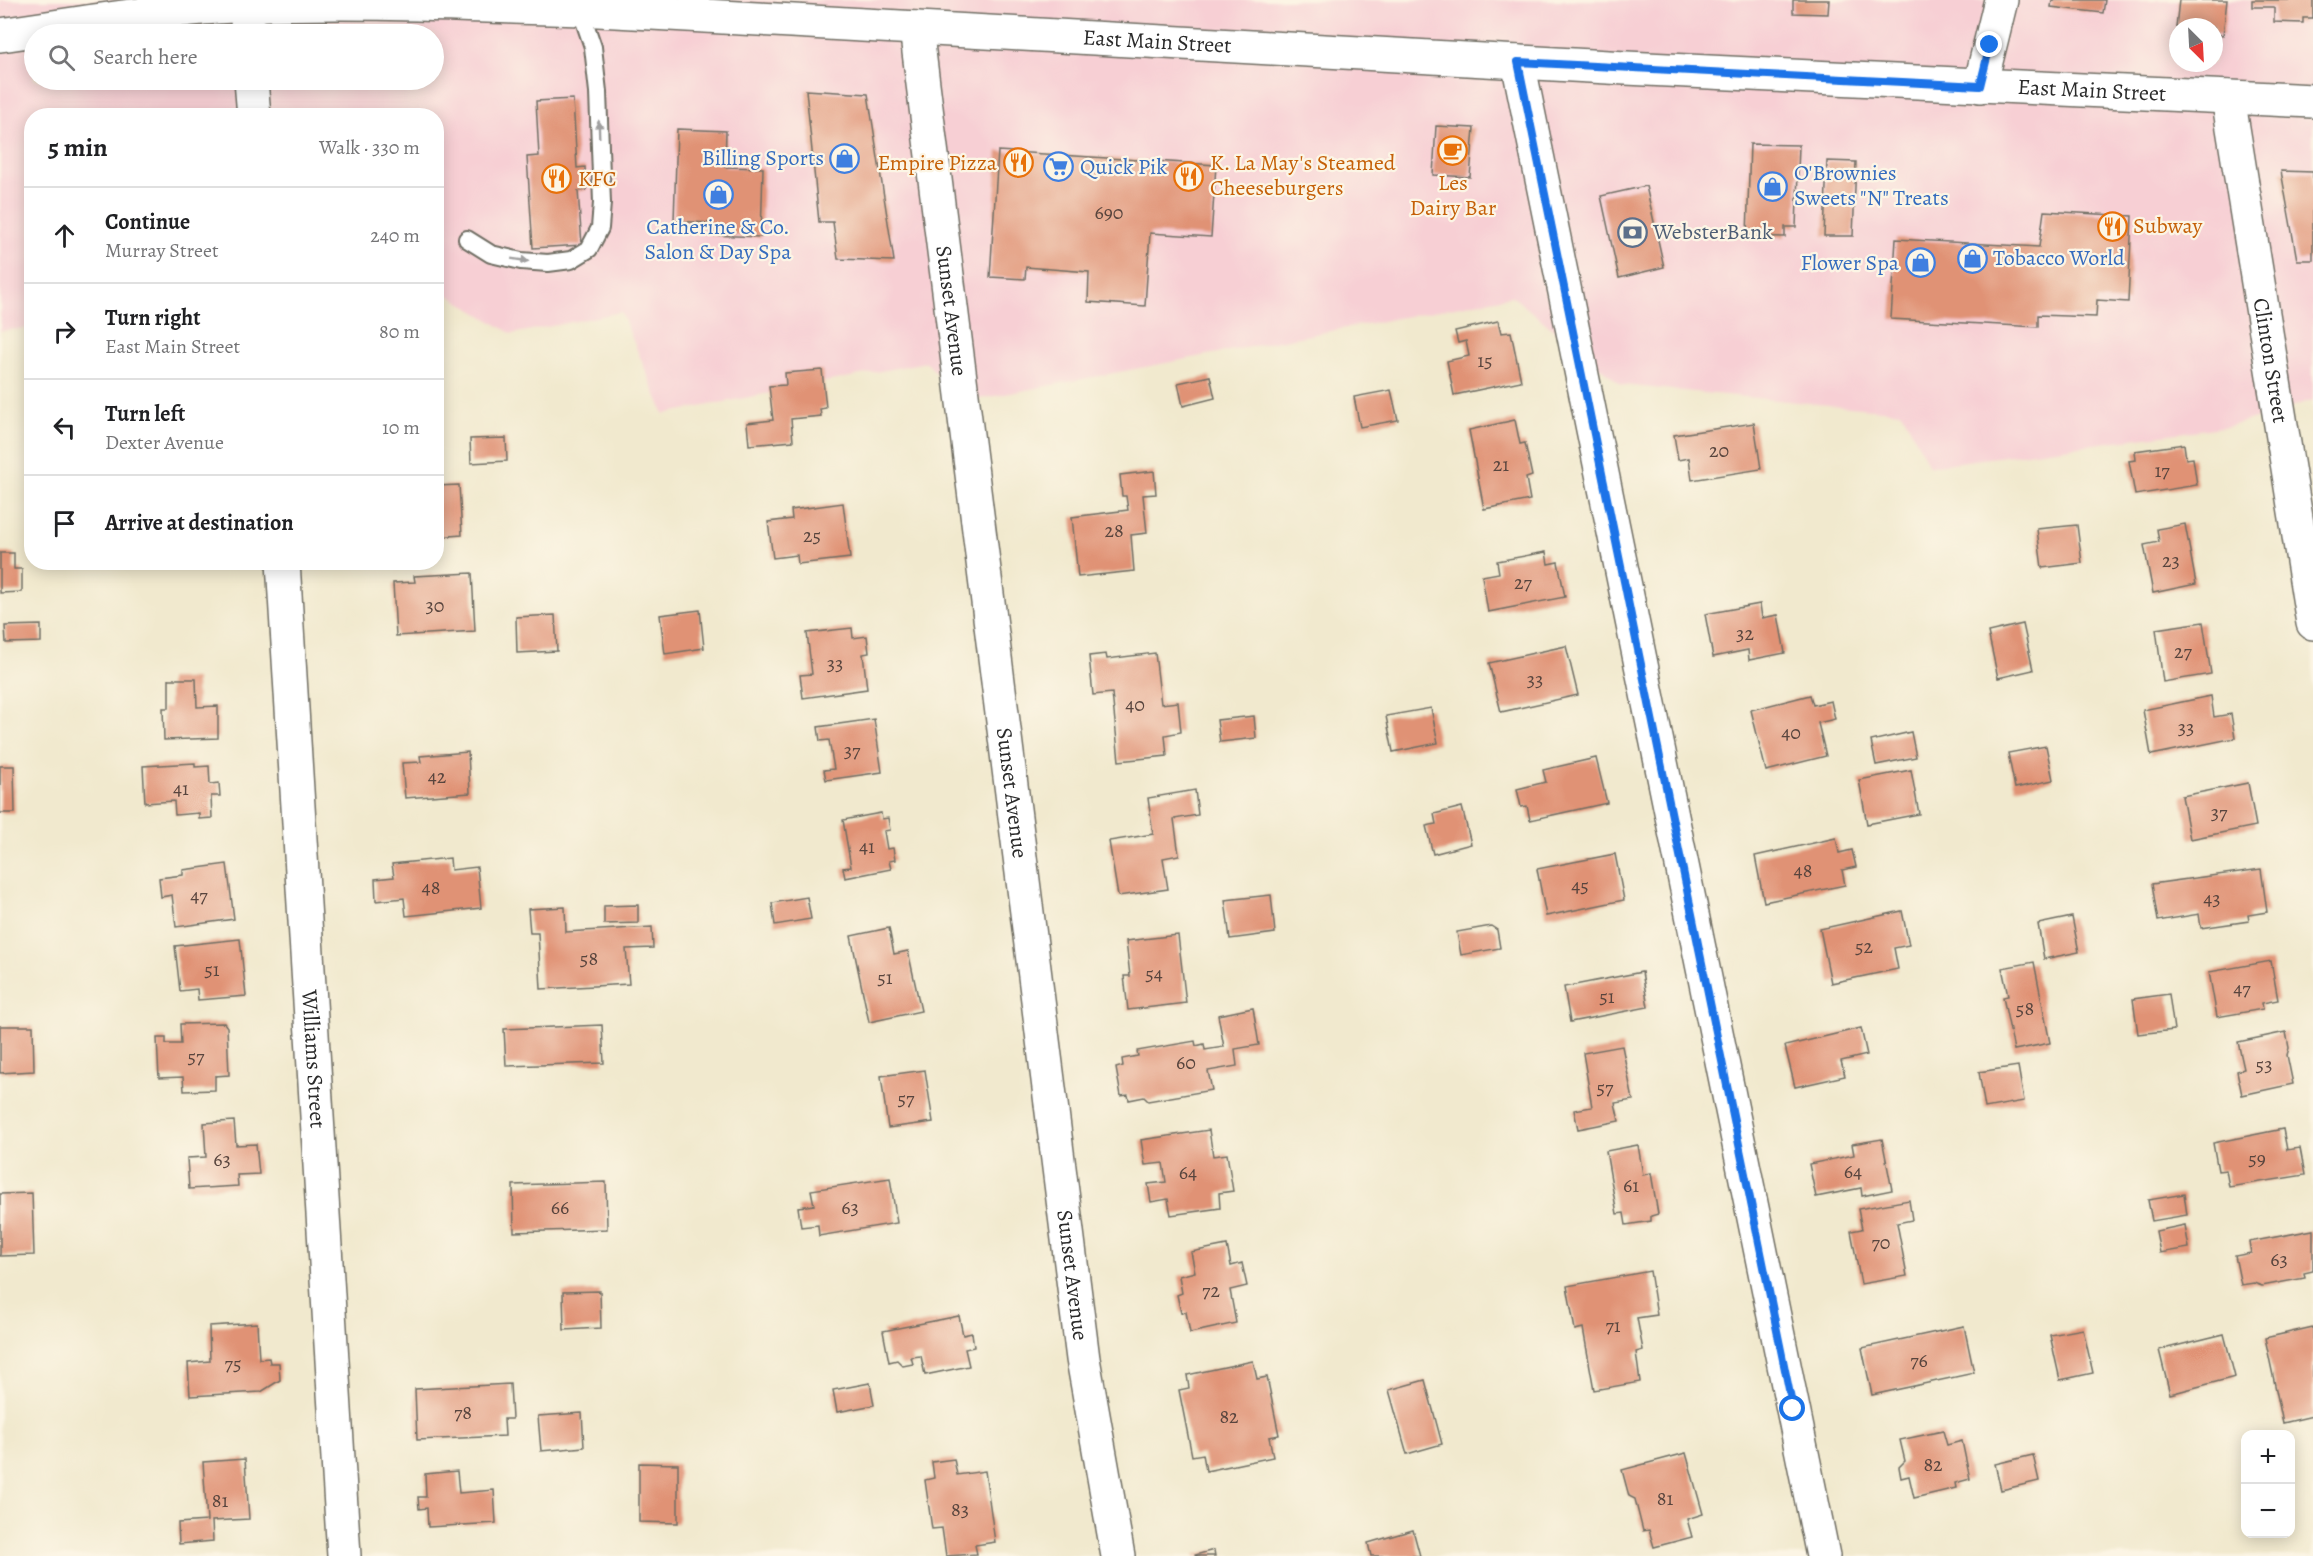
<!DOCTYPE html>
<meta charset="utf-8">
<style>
:root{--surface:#fff;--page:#f2f2f2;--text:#202124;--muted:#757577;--line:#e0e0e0}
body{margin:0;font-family:Alegreya,serif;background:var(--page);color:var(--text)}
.controls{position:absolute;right:18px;bottom:18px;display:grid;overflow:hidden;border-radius:12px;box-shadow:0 3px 15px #0003}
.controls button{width:54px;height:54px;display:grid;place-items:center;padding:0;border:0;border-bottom:2px solid var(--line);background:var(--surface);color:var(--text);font:30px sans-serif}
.compass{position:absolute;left:2169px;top:18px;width:54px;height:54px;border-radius:50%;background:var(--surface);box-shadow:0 3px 15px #0003;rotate:156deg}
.stop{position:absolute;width:18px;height:18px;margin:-14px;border:4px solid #1a73e8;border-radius:50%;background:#fff}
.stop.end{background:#1a73e8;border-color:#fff;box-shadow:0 2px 6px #0008}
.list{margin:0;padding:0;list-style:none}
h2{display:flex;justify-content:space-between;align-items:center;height:78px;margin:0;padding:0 24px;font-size:26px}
h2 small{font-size:20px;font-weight:400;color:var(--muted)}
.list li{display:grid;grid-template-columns:39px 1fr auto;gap:18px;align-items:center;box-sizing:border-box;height:96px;padding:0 24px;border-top:2px solid var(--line)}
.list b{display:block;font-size:22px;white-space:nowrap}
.list p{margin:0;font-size:20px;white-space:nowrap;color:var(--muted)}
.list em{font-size:20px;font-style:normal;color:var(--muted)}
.icon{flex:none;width:33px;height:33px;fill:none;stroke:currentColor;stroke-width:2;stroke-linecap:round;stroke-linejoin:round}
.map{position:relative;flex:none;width:2313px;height:1556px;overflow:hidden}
.search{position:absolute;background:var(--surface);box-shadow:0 3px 15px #0003;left:24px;top:24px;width:420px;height:66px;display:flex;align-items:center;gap:15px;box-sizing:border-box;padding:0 21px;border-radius:33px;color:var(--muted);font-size:22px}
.panel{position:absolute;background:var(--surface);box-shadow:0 3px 15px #0003;left:24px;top:108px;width:420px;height:462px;border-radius:24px}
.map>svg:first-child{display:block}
</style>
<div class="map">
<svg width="2313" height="1556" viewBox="0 0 2313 1556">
<rect width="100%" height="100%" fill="#fcf5e5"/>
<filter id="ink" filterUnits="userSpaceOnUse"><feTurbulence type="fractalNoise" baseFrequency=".0167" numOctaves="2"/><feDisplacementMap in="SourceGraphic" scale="12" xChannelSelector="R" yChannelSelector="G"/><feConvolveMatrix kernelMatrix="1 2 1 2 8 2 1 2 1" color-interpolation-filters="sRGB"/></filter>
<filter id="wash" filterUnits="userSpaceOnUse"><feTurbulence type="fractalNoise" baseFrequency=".008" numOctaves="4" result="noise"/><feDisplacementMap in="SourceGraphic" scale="24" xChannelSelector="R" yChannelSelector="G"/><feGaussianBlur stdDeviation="1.35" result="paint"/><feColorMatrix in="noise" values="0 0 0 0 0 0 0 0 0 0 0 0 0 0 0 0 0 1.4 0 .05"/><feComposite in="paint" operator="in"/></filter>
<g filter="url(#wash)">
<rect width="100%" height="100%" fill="#f1e9ce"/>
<path fill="#f7cfd4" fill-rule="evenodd" d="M0,0H2313V400L2230,426L1929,466L1902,412L1622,385L1512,296L964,402L926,362L664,414L621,312L512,334L437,288L436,116H32L31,328L0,331ZM2178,27H2214V63H2178ZM34,34H434V80H34Z"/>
<g id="blocks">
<path fill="#e09275" d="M1793,0H1829L1828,14L1793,13Z
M2052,0H2105L2103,13L2051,7Z
M2179,0H2227L2223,35L2214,34V27H2176Z
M2252,0H2313V18H2303V23L2274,22V7H2252Z
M806,90L868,94L894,261L838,259L833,222H819Z
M573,99L577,168L585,167L586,190L578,191L582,245L533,248L527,157L539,156L536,101Z
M1436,126L1474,128L1470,177L1433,175Z
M677,129L726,131L725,167L763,168L761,237L710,235V223L674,221Z
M1750,144L1799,145L1796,227H1785V237L1747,236Z
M998,151L1216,165L1211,237L1150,233L1145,306L1088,302L1089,272L1026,267L1025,279L990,277Z
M1827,161L1856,162L1853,236H1824Z
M2281,171L2313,172V260H2297Z
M1646,186L1664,267L1619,278L1601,196Z
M2044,211L2132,216L2128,302L2097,300L2096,317L2038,315V327L1891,319L1896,239L2039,247Z
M1498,321L1501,333L1511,332L1521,381L1454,395L1447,361L1469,356L1466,341L1458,343L1455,331Z
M822,370L826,408L820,409L821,416L791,419L793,441L749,445L747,423L773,420L769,386L786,385L785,373Z
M1210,376L1215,398L1183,406L1178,383Z
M1391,390L1398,420L1360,427L1354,397Z
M1515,420L1520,444L1525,443L1532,476L1526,478L1530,500L1484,509L1469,430Z
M1754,423L1761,469L1692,480L1689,458L1678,460L1674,435Z
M506,438L507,461L471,463L470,439Z
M2184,444L2186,459L2193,458L2197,485L2135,495L2129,461L2136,460L2135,451Z
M1154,471L1156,494L1143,495L1147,533L1131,535L1134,571L1078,577L1072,517L1128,510L1126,496H1122L1120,475Z
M459,485L462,535L436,537V486Z
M843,503L850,558L798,564L797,555L773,558L768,522L792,519L791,510Z
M2185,524L2196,584L2153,593L2144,545L2159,542L2157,529Z
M2077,525L2082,563L2042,568L2037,529Z
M1546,552L1548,564L1558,562L1565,597L1488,612L1482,576L1499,573L1497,561Z
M0,553H14V569H22V592L0,593Z
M472,573L475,631L396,636L393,583L415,582L414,576Z
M1760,604L1762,618L1778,615L1785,653L1749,660L1748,650L1713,657L1705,614Z
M700,610L704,648L665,654L660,615Z
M555,615L557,651L517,653L516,617Z
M2203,622L2211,674L2163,682L2156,629Z
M2023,624L2033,670L1998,678L1988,632Z
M41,625V642L6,643L5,626Z
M852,628L853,638L867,636L869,653L863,654L867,689L803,698L800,675L812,674L807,633Z
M1566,646L1578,695L1501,712L1489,663Z
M1155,653L1161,704L1178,702L1181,732L1165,735L1167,756L1119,761L1112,693L1093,695L1089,656L1106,654L1107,659Z
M169,679H196L197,707L218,706V738L164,740L163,708H169Z
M1810,695L1813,705L1831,701L1835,719L1818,723L1826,756L1766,771L1751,710Z
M2211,696L2214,717L2231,714L2235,738L2151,755L2143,710Z
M1431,708L1438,743L1393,752L1386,716Z
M1254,716L1256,738L1220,742L1217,720Z
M874,719L882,772L826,780L824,770L834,769L829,740L820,741L818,727Z
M1911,732L1916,757L1876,765L1871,741Z
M2046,746L2053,780L2015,788L2008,753Z
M468,752L470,793L405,798L402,763L421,762L420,756Z
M1596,758L1607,803L1530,820L1527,806L1521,807L1517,789L1546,782L1543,770Z
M195,763V767L209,766L210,784L219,783L220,796H211L212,818L199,819V813L175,815L174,801L145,803L143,766Z
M0,766H14L15,813H0Z
M1911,770L1919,814L1867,824L1859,780Z
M2248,783L2256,826L2190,839L2182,796Z
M1195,790L1198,815L1174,819L1179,855L1163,858L1168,889L1118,896L1109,841L1153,834L1148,798Z
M1462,807L1471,844L1433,854L1426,826L1436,824L1434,814Z
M881,813L882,819L888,818L890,830L884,831L887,849L893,848L895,860L889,861L891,869L845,878L843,868L851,867L843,820Z
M1836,838L1839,853L1852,850L1856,867L1842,870L1845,885L1764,902L1755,856Z
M1615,854L1624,900L1546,916L1537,869Z
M450,858L451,870L477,867L481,908L406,916L404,898L376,901L375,879L394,877L392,864Z
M227,864L234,919L176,927L172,895L161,897L159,878L183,875V870Z
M2261,869L2267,912L2248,915L2249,921L2201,928L2199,914L2158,921L2152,884Z
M1271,895L1275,933L1230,939L1225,900Z
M807,897L811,919L775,925L772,903Z
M638,905V923L604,924V906Z
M565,907L566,932L652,927L653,948L626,949L629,984L541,989L538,933H530L528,909Z
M1902,911L1909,945L1894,948L1898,969L1831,983L1820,929Z
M2072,917L2079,952L2044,959L2038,924Z
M1491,926L1497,930L1500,948L1461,955L1457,932Z
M889,928L894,954L908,951L921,1011L869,1022L851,936Z
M1178,935L1186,1003L1128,1010L1124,976H1130L1126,941Z
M240,939L246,996L198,1000L197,989L180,991L175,946Z
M2271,961L2278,1000L2262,1003L2263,1009L2217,1017L2209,972Z
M2034,962L2050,1043L2014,1050L2003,997L2008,996L2002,968Z
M1642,972L1648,1007L1570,1022L1564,987Z
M2169,994L2174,1030L2138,1034L2133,999Z
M1253,1008L1259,1045L1235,1049L1237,1066L1208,1071L1212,1090L1148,1101L1144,1097L1129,1100L1128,1095L1121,1096L1116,1068L1123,1066L1122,1059L1138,1056L1137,1051L1195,1041L1196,1046L1204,1044L1205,1050L1224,1047L1218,1015Z
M224,1023L227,1027L229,1075L215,1076V1090L184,1091L183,1077L159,1078L157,1038H166V1044H181L180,1024Z
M602,1025L604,1063L506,1066L504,1029Z
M0,1026H33L34,1071L0,1073Z
M1861,1028L1867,1055L1841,1061L1845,1076L1795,1087L1785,1046Z
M2286,1032L2289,1048L2287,1055L2293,1084L2242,1095L2237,1071L2244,1069L2238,1042Z
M1622,1046L1633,1100L1615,1103L1619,1121L1578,1129L1574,1110L1592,1107L1583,1053Z
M2018,1066L2024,1101L1985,1108L1979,1072Z
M925,1070L933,1122L888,1128L881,1076Z
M234,1121L236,1145L256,1144L259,1174L237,1175L238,1186L189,1189L187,1158L206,1157L204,1123Z
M2283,1129L2287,1150L2300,1148L2305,1175L2229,1187L2226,1170L2218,1171L2213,1143Z
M1209,1130L1213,1156L1227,1154L1233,1191L1219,1193L1220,1208L1171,1215L1168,1199L1151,1202L1148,1184L1166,1182L1163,1163L1145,1165L1141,1140Z
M1882,1139L1892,1190L1862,1196L1861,1188L1816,1197L1809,1164L1854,1155L1852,1144Z
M1638,1145L1643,1175L1651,1173L1658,1214L1651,1216V1221L1626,1225L1624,1213L1617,1214L1606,1151Z
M890,1178L897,1223L819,1236L818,1225L801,1227L798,1207L814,1205L811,1190Z
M606,1182L607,1229L514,1232L513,1185Z
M32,1193L34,1255L0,1256V1194Z
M2184,1194L2187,1215L2152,1221L2148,1200Z
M1909,1200L1912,1220L1897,1223L1907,1276L1861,1284L1851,1231L1862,1229L1858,1209Z
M2185,1225L2189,1248L2160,1253L2156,1231Z
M2313,1230V1271L2304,1273L2305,1278L2262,1286L2254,1283L2241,1285L2235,1256L2251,1253L2249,1242Z
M1227,1245L1231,1266L1242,1263L1247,1286L1230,1290L1236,1323L1190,1333L1186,1312L1181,1313L1177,1295L1182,1293L1179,1276L1195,1272L1191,1252Z
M1650,1271L1657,1315L1637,1318L1643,1350L1636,1352L1640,1382L1594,1390L1583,1328L1575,1330L1567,1286Z
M600,1291L601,1328L564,1330L563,1292Z
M959,1316L963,1335L972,1333L974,1347L965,1349L969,1366L925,1375L921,1356L911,1357L913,1364L903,1366L897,1360L889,1362L883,1331Z
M257,1323L259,1359L269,1358L270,1363H279L280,1380L261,1392L190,1396L188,1363L210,1361L209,1326Z
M1964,1326L1974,1373L1872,1395L1862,1348Z
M2313,1327V1416L2283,1423L2265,1338Z
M2083,1329L2093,1373L2060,1380L2050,1335Z
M2224,1334L2235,1377L2170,1394L2159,1350Z
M1253,1361L1257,1379L1267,1377L1279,1435L1269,1437L1273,1457L1206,1471L1203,1454L1192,1456L1179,1390L1189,1388L1187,1375Z
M1425,1380L1442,1444L1407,1454L1389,1390Z
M870,1383L874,1405L837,1412L833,1390Z
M510,1384L512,1419H504L505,1436L417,1440L415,1389Z
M582,1413L584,1447L541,1451L538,1416Z
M1943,1431L1947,1445L1962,1441L1970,1479L1955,1483L1956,1488L1914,1498L1909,1476L1901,1478L1899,1467L1905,1461L1900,1440Z
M1686,1453L1703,1514L1687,1519L1692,1537L1654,1547L1649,1530L1643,1531L1635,1499L1629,1496L1622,1470Z
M2033,1455L2039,1481L2001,1490L1995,1464Z
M245,1459L249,1519L212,1521L213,1541L179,1544L178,1523L207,1521L203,1462Z
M954,1459L957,1475L985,1471L995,1542L975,1545L977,1554L946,1556L942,1528L932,1529L925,1480L934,1478L932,1462Z
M639,1463L678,1464V1523L639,1522Z
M457,1471L459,1493L494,1490L496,1523L428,1527L427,1508L419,1509L418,1497H426L425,1474Z
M1413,1530L1420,1556H1371L1368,1543Z
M1214,1550L1215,1556H1195V1555Z"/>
</g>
</g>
<g filter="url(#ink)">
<use href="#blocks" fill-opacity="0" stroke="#706e64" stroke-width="1.5"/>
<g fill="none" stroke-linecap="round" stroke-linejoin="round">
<defs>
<path id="service" d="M467,239L491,254L521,261L548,263L571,260L589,249L600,228L602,203L598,92L593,47L580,9"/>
<g id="minor">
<path d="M246,5L248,34"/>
<path id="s1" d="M916,28L1083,1359L1118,1556"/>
<path d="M1518,62L1823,1556"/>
<path d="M251,80L254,116"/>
<path d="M1980,86L2001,0"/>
<path id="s2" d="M2228,97L2313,623"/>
<path id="s3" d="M283,562L344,1556"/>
</g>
<g id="primary">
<path id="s4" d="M0,35C83,23 165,9 248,5C359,0 469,6 580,9L1626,68L2313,101"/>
</g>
</defs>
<use href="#service" stroke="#706e64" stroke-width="20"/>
<use href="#minor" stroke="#706e64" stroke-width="36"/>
<use href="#primary" stroke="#706e64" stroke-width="36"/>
<use href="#service" stroke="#fff" stroke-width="16"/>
<use href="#minor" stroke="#fff" stroke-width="33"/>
<use href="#primary" stroke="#fff" stroke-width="33"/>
</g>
<defs><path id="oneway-solid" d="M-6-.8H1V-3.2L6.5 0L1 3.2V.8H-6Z" transform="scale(1.5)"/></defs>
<g fill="#a0a0a0">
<use href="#oneway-solid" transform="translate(599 129) rotate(-92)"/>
<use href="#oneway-solid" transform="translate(520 260) rotate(9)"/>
</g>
</g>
<g fill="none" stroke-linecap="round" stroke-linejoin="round" filter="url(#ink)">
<path stroke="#1a73e8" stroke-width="8" d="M1793,1409L1518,62L1980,86L1990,45"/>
</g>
<defs>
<symbol id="cafe-ring" viewBox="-11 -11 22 22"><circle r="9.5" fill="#fcf5e5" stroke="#e8710a" stroke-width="1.5"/><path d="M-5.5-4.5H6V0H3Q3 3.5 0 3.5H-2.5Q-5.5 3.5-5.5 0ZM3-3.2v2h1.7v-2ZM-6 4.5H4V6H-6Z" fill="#e8710a"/></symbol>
<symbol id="shop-ring" viewBox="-11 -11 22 22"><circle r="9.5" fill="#fcf5e5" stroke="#3f7fe0" stroke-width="1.5"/><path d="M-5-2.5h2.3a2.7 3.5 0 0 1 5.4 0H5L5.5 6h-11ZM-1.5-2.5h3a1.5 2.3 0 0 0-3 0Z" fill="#3f7fe0"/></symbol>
<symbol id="restaurant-ring" viewBox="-11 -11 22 22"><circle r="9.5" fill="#fcf5e5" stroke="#e8710a" stroke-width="1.5"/><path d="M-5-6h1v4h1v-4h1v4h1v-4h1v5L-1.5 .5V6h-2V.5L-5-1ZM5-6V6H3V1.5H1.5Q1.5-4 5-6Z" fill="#e8710a"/></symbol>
<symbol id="supermarket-ring" viewBox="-11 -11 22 22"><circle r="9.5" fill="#fcf5e5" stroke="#3f7fe0" stroke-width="1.5"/><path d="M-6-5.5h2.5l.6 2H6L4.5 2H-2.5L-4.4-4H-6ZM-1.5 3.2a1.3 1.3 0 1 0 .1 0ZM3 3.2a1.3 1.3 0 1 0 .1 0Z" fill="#3f7fe0"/></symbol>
<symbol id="bank-ring" viewBox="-11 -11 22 22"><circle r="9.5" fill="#fcf5e5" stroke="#5c6f8a" stroke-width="1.5"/><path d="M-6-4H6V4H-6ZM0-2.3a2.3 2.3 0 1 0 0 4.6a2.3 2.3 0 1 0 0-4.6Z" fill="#5c6f8a"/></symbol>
</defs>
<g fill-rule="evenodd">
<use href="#cafe-ring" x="1436" y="134" width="33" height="33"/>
<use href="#shop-ring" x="828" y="142" width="33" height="33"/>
<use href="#restaurant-ring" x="1002" y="146" width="33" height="33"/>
<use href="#supermarket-ring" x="1042" y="150" width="33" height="33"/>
<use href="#restaurant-ring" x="1172" y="160" width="33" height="33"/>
<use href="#restaurant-ring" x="540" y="162" width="33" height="33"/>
<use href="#shop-ring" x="1756" y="170" width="33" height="33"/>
<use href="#shop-ring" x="702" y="178" width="33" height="33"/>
<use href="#restaurant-ring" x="2096" y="210" width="33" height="33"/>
<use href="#bank-ring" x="1616" y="216" width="33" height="33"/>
<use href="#shop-ring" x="1956" y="242" width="33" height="33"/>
<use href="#shop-ring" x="1904" y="246" width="33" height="33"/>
</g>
<g text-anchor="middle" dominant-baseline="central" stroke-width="4.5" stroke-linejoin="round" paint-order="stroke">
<g font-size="20" fill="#58453e">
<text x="1109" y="212">690</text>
<text x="1485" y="360">15</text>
<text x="1719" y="450">20</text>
<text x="1501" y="464">21</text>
<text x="2162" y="470">17</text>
<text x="1114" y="530">28</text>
<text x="812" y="535">25</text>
<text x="2171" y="560">23</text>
<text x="1523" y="582">27</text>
<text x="435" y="605">30</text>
<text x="1745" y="633">32</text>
<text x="2183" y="651">27</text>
<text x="835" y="663">33</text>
<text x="1535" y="679">33</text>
<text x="1135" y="704">40</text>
<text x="2186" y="727">33</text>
<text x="1791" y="732">40</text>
<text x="852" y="750">37</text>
<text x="437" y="776">42</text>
<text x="181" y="788">41</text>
<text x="2219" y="812">37</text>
<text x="867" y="846">41</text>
<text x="1803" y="870">48</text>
<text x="1580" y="885">45</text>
<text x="431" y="887">48</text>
<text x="199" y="895">47</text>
<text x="2212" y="898">43</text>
<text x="1864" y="946">52</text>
<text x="589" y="958">58</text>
<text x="212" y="969">51</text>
<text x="1154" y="973">54</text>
<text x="885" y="977">51</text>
<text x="2242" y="988">47</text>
<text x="1607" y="996">51</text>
<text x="2025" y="1008">58</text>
<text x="196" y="1056">57</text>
<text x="1186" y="1062">60</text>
<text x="2264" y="1064">53</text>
<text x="1605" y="1087">57</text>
<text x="906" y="1098">57</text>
<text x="2257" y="1158">59</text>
<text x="222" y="1159">63</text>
<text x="1853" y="1171">64</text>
<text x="1188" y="1172">64</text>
<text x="1631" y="1185">61</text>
<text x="560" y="1207">66</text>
<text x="850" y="1207">63</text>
<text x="1881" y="1242">70</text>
<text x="2279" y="1259">63</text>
<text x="1211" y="1290">72</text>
<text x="1613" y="1325">71</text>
<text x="1919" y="1360">76</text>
<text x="233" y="1363">75</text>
<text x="463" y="1412">78</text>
<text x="1229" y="1416">82</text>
<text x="1933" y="1464">82</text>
<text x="1665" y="1498">81</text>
<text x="220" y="1500">81</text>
<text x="960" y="1509">83</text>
</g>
<g font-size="22" fill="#2b2b2b" stroke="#fcf5e5">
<text stroke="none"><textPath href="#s4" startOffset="1160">East Main Street</textPath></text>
<text stroke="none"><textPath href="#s4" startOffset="2096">East Main Street</textPath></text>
<text stroke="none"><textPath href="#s1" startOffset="285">Sunset Avenue</textPath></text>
<text stroke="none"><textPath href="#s2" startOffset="267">Clinton Street</textPath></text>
<text stroke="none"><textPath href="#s1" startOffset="771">Sunset Avenue</textPath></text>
<text stroke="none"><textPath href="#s3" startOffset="498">Williams Street</textPath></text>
<text stroke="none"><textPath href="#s1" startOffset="1257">Sunset Avenue</textPath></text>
</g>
<g font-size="22" fill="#366cbe" stroke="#fcf5e5" text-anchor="start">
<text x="824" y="158" text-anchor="end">Billing Sports</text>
<text x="1080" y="167">Quick Pik</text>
<text x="1794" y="173">O'Brownies<tspan x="1794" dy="25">Sweets "N" Treats</tspan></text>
<text x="718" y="227" text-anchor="middle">Catherine &amp; Co.<tspan x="718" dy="25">Salon &amp; Day Spa</tspan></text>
<text x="1993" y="258">Tobacco World</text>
<text x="1899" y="263" text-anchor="end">Flower Spa</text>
</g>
<g font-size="22" fill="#c56008" stroke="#fcf5e5" text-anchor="start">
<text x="997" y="163" text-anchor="end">Empire Pizza</text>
<text x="1210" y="163">K. La May's Steamed<tspan x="1210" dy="25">Cheeseburgers</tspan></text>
<text x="578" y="179">KFC</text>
<text x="1453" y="183" text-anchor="middle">Les<tspan x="1453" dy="25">Dairy Bar</tspan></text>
<text x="2133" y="226">Subway</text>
</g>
<g font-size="22" fill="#4e5e75" stroke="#fcf5e5" text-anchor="start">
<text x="1653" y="232">WebsterBank</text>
</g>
</g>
</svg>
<div class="controls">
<button>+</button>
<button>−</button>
</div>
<svg class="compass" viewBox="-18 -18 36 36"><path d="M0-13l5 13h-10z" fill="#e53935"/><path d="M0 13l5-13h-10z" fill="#757577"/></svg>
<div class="stop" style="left:1793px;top:1409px"></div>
<div class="stop end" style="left:1990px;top:45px"></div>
<div class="search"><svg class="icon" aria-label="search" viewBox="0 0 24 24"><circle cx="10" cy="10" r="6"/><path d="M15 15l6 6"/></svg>Search here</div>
<section class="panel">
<h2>5 min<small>Walk · 330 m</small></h2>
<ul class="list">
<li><svg class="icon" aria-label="ahead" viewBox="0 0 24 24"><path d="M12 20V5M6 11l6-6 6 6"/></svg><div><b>Continue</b><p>Murray Street</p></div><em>240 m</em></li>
<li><svg class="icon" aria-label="right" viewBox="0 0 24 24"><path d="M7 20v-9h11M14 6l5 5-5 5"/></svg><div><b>Turn right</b><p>East Main Street</p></div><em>80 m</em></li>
<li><svg class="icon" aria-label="left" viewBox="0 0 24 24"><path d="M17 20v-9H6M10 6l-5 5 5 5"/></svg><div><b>Turn left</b><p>Dexter Avenue</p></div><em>10 m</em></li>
<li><svg class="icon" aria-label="arrive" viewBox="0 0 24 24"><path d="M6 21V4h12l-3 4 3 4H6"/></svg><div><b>Arrive at destination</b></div></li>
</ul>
</section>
</div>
